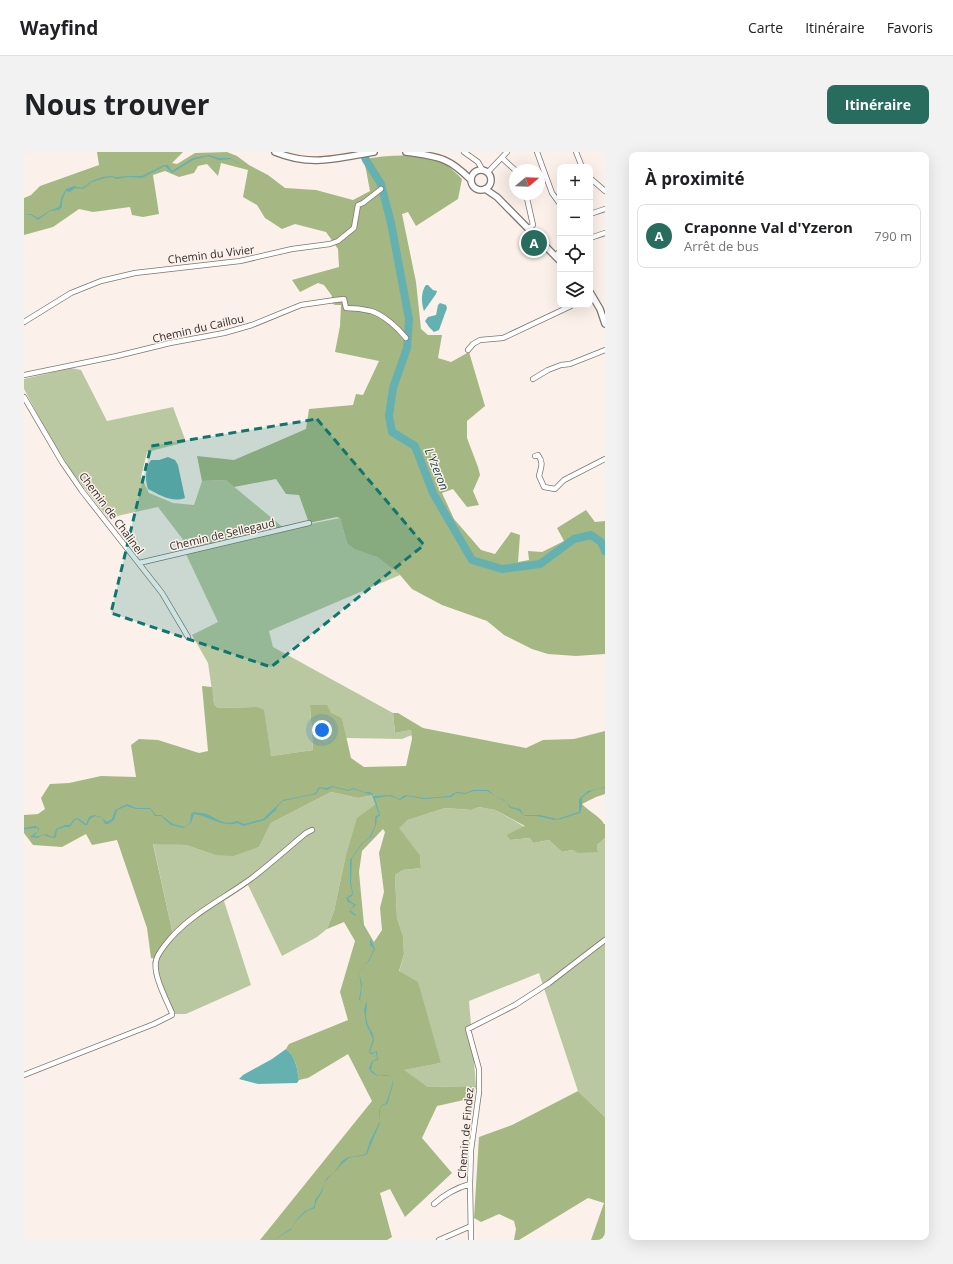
<!DOCTYPE html>
<html lang="fr">
<meta charset="utf-8">
<style>
:root{--surface:#fff;--page:#f2f2f2;--text:#202124;--muted:#757577;--line:#e0e0e0;--accent:#286c5d}
body{margin:0;font-family:"Open Sans",sans-serif;background:var(--page);color:var(--text)}
.controls{position:absolute;right:12px;top:12px;display:grid;overflow:hidden;border-radius:8px;box-shadow:0 4px 16px #0002}
.controls button{width:36px;height:36px;display:grid;place-items:center;padding:0;border:0;border-bottom:1px solid var(--line);background:var(--surface);color:var(--text);font:20px sans-serif}
.compass{position:absolute;left:485px;top:12px;width:36px;height:36px;border-radius:50%;background:var(--surface);box-shadow:0 4px 16px #0002;rotate:71deg}
.you{position:absolute;left:298px;top:578px;width:14px;height:14px;margin:-10px;border:3px solid #fff;border-radius:50%;background:#1a73e8;box-shadow:0 0 0 6px #1a73e833}
.badge{display:grid;place-items:center;width:26px;height:26px;border-radius:50%;background:var(--accent);color:#fff;font-size:13px;font-weight:700}
.pin{position:absolute;translate:-50% -50%;border:2px solid #fff;box-shadow:0 1px 4px #0006}
.list{margin:0;padding:0;list-style:none}
h2{display:flex;justify-content:space-between;align-items:center;height:52px;margin:0;padding:0 16px;font-size:17px}
h2 small{font-size:13px;font-weight:400;color:var(--muted)}
.list li{display:grid;grid-template-columns:26px 1fr auto;gap:12px;align-items:center;box-sizing:border-box;height:64px;margin:0 8px 8px;padding:0 8px;border:1px solid var(--line);border-radius:8px}
.list b{display:block;font-size:15px;white-space:nowrap}
.list p{margin:0;font-size:13px;white-space:nowrap;color:var(--muted)}
.list em{font-size:13px;font-style:normal;color:var(--muted)}
.icon{flex:none;width:22px;height:22px;fill:none;stroke:currentColor;stroke-width:2;stroke-linecap:round;stroke-linejoin:round}
.map{position:relative;flex:none;width:581px;height:1088px;overflow:hidden;border-radius:8px}
header{display:flex;align-items:center;gap:24px;box-sizing:border-box;height:56px;padding:0 20px;background:var(--surface);border-bottom:1px solid var(--line)}
header strong{font-size:19px}
nav{display:flex;gap:22px;margin-inline-start:auto;font-size:14px}
.intro{display:flex;align-items:center;justify-content:space-between;box-sizing:border-box;height:96px;padding:0 24px}
h1{margin:0;font-size:28px}
.button{padding:10px 18px;border-radius:8px;background:var(--accent);color:#fff;font-size:14px;font-weight:700}
main{display:flex;gap:24px;padding:0 24px}
aside{flex:1;background:var(--surface);border-radius:8px;box-shadow:0 4px 16px #0002}
.map>svg:first-child{display:block}
</style>
<header>
<strong>Wayfind</strong>
<nav><a>Carte</a><a>Itinéraire</a><a>Favoris</a></nav>
</header>
<div class="intro"><h1>Nous trouver</h1><a class="button">Itinéraire</a></div>
<main>
<div class="map">
<svg width="581" height="1088" viewBox="0 0 581 1088">
<rect width="100%" height="100%" fill="#fbf1ea"/>
<path fill="#b9c8a0" d="M47,216L57,218L83,269L149,255L162,290L123,300L117,325L125,341L149,351L170,353L178,329L202,328L261,377L316,366L323,391L353,405L376,423L245,479L249,495L369,561L371,581L387,578L388,583L378,587L322,586L318,566L286,554L289,598L247,604L233,555L194,556L190,552L184,511L168,483L194,470L161,400L167,398L134,355L84,366L48,320L24,282L0,237V227Z
M307,640L334,646L350,643L352,652L321,707L310,759L303,777L293,785L258,804L224,733L200,749L227,833L162,862H146L135,836L128,809L132,807L149,783L129,691L162,693L191,703L235,695L247,671Z
M455,655L471,658L501,675L482,683L486,688L506,686L509,691L525,688L538,700L549,698L574,700L573,693L581,686V965L554,939L515,821L445,849L452,934L404,935L379,918L417,911L375,820L380,802L379,784L373,766L371,723L379,718L397,716L396,703L374,676L384,668L421,656L447,658Z"/>
<path fill="#a5b883" fill-rule="evenodd" d="M73,0H159L148,11L153,12L171,1L203,0L213,4L225,13L244,23L261,36L292,38L329,48L346,39L340,7C365,3 398,0 421,12C427,16 433,22 438,27L434,47L392,74L384,60L378,62L392,130L397,177L404,183H418L414,206L427,210L445,200L461,254L443,269V286L454,315L456,323L449,339L455,353L443,355L429,337L418,341L430,367L457,398L471,402L487,380L496,383L494,410L505,408L504,399L518,400L540,389L533,376L562,358L571,370L581,369V502L552,504L524,502L508,497L480,483L463,469L418,453L388,437L376,423L353,405L331,397L323,391L316,366L313,365L285,371L275,343L262,342L252,327L210,335L202,328L178,329L173,304L210,308L282,277L285,257L329,253L332,242L339,243L355,209L311,200L316,174L317,153H311L306,150L308,144L300,133L294,131L276,140L268,128L315,115L314,97L302,80L271,72L258,77L241,66L233,53L219,45L224,18L197,11L194,24L183,12L174,14L170,21L155,25L141,19L129,23L135,62L119,65L108,63L106,55L69,60L55,57L29,75L0,83V46L7,43L16,34L75,13Z
M178,534L188,535L190,552L194,556L233,555L240,558L247,604L289,598L286,553H303L307,561L318,566L327,606L340,615L382,614L388,587L387,578L371,581L369,561H374L399,576L502,596L519,588L550,587L581,579V642L572,645L558,652C564,659 577,665 580,672H581V686L573,693L574,700L554,701L549,698L538,700L525,688L509,691L506,686L486,688L482,683L501,674L471,658L455,655L447,658L421,656L384,668L375,676L396,703L397,716L379,718L371,723L373,766L379,784L380,802L375,819L394,830L417,911L380,918L404,935L452,934L449,946L413,954L398,986L428,1021L381,1065L366,1037L356,1041L368,1085L363,1088H236L348,949L324,902L284,926L275,928C273,917 272,904 262,897L265,892L324,868L316,840L331,789L320,770L303,777L310,759L321,707L333,666L352,652L350,643L334,646L307,640L247,671L235,695L209,704L191,703L162,693L129,692L149,783L132,807L127,806L123,776L93,688L68,693L62,682L38,695L9,693L0,681V663L14,662L21,657L17,646L26,632L45,631L77,624L112,625L107,593L115,587L134,588L175,601L184,599ZM359,677L361,680L355,701L360,740L356,756L358,778L350,790L340,773L335,720L338,699Z
M554,939L581,965V1088H567L580,1051L564,1046L495,1088H490L492,1077L490,1069L475,1062L457,1070L450,1066L455,985L488,973Z"/>
<path fill="#65b0b1" d="M185,3L195,6H206L216,12L213,11L207,7L195,8L184,4L169,8L148,21L141,14L118,26L104,25L93,27L88,25L81,26L68,30L59,37L51,36L46,40L42,39L38,49V55L35,58L26,59L14,68L7,63H0L7,62L14,66L25,59L35,55L38,44L42,37L50,34L58,36L68,29L78,25L88,24L92,25L104,24H118L140,13H144L148,19L169,6Z
M402,133H404L409,138L413,139L412,142L400,159C397,151 397,139 402,133Z
M416,151L422,153L423,156L415,178L410,180L405,175L401,169L404,165L412,163L414,153Z
M144,305L151,308L154,313L161,346C148,351 136,343 124,337C121,328 121,316 127,308H135Z
M308,634L324,638L329,636L340,640H346L350,644L367,643L375,647L381,643L401,646L426,644L430,641L433,640L442,641L449,638H464L470,643L480,648L487,655L496,657L500,663H516L533,667L555,660V647L564,639L581,635V636C572,636 564,640 558,646V655L556,661L537,667L530,668L513,664H501L494,658L486,656L482,650L463,639H450L441,642L432,641L427,645L400,647L383,644L376,648L366,644L351,646L356,663L353,666L352,673L347,685L339,691L328,706L327,731L329,741L328,744L324,746L326,749L332,753L326,758L332,763L331,764L325,759L330,753L324,750L322,746L328,742V740L326,731V708L338,691L345,686L351,674V665L355,662L348,643L329,637L324,639L309,635L303,638L296,636L292,642L288,643L259,649L253,655L252,658L241,668L219,674L213,671C199,676 185,664 170,662L167,671L160,676L147,673L137,664H131L126,657H112L103,654L93,658L90,668L84,672H81L78,666L71,664L66,667L63,673H61L53,667L50,669L46,675H40L33,678L32,685L29,686L19,683L13,686L7,685V684L14,679V676L0,677V676L11,674L15,676V678L10,684C18,686 18,679 28,685L30,684L32,677L41,673H46C48,670 49,666 54,666L62,672L65,665L70,663L77,665L83,670L88,667L91,658L103,652L112,656H126L132,663H137L149,672L161,675L166,671L167,662L170,660C174,661 179,661 183,662C193,667 201,674 213,669L220,672L239,667L259,648L289,642L292,640L295,635L303,636Z
M334,765C341,775 346,786 351,797L345,809L337,817L335,821L338,832L336,849L343,851C343,857 341,863 343,870C344,875 350,881 350,887C350,891 347,895 346,900L348,901L353,899L354,908L349,909L347,918L354,924L361,923L367,924C372,932 365,942 364,951L358,954L356,957V971L343,1002C337,1006 331,1003 325,1006C323,1007 302,1028 301,1030C299,1034 299,1039 297,1042C294,1047 291,1049 291,1056L283,1059L273,1068L267,1078L249,1088L268,1076L273,1067L281,1059L290,1055L291,1048L297,1040L302,1027L310,1020L319,1008L325,1005L339,1003L342,1001L346,989L356,969L355,958L358,953L362,951C364,943 370,933 368,925L365,924H353L347,920L345,916L348,909L353,907L352,900L349,902H346L345,900L349,887L342,872L340,858L342,851L335,848L337,835L335,820L344,809L350,797L346,793V786Z
M262,897C272,904 273,917 275,928L273,931L234,932L215,927L219,923L248,907Z"/>
<g fill="none" stroke-linecap="round" stroke-linejoin="round">
<path stroke="#65b0b1" stroke-width="8" d="M339,0L342,8L357,32L367,71L385,167L383,196L369,236L365,264L368,280L391,294L409,341L448,408L478,417L516,412L550,387L567,383L577,390L581,399"/>
<defs>
<path id="minor" d="M440,0L454,10L458,17
M513,0L528,41L536,52
M552,0L558,15
M478,6L491,18
M464,20L483,0
M566,26L581,39
M502,42L509,73L504,77
M566,62L581,57
M566,86L581,81
M531,104L536,99
M0,170L47,141L77,129L111,121L216,109L268,97L306,92L314,89L330,76L334,53L339,51L357,37
M444,198L449,192L456,188L479,186L549,153
M0,223L93,204L146,191L200,181L228,173L277,153L311,148L320,147L322,156C330,156 339,157 347,159C360,163 374,176 382,186
M509,227L524,218L537,213L546,212L581,198
M0,245L38,310L58,339L138,441L164,485
M511,304L514,303C520,311 517,315 515,324L520,335L531,337L540,328L581,307
M115,411L285,371
M0,923L130,872L148,863V861C142,847 129,823 132,809C133,803 138,797 141,793C164,763 198,748 228,726C246,712 264,696 282,681L288,678
M410,1052C421,1042 432,1036 446,1032
M415,1088L447,1074
M447,1088L446,1032L447,998L455,940V917L444,877L491,853L525,831L581,788"/>
<path id="major" d="M251,0C287,15 314,6 350,0
M382,0C414,5 423,4 447,28
M447 28a10 10 0 1 1 20 0a10 10 0 1 1-20 0Z
M461,37L473,45L536,109
M566,140L576,157L581,172"/>
</defs>
<use href="#minor" stroke="#7e766f" stroke-width="6"/>
<use href="#major" stroke="#7e766f" stroke-width="8"/>
<use href="#minor" stroke="#fff" stroke-width="4.5"/>
<use href="#major" stroke="#fff" stroke-width="5.5"/>
</g>
<path fill="#0f766e" fill-opacity="0.2" stroke="#0f766e" stroke-width="3" stroke-dasharray="8 5" stroke-linejoin="round" d="M293,267L400,393L247,515L87,461L127,294Z"/>
<g text-anchor="middle" dominant-baseline="central" stroke-width="3" stroke-linejoin="round" paint-order="stroke">
<g font-size="11" fill="#2f2c29" stroke="#fbf1ea">
<text transform="translate(187 102) rotate(-7)">Chemin du Vivier</text>
<text transform="translate(174 176) rotate(-13)">Chemin du Caillou</text>
<text transform="translate(88 361) rotate(53)">Chemin de Chalinel</text>
<text transform="translate(198 382) rotate(-13)">Chemin de Sellegaud</text>
<text transform="translate(441 981) rotate(-85)">Chemin de Findez</text>
</g>
<g font-size="12" font-style="italic" fill="#1b3f40" stroke="#fbf1ea">
<text transform="translate(413 317) rotate(68)">L'Yzeron</text>
</g>
</g>
</svg>
<div class="controls">
<button>+</button>
<button>−</button>
<button><svg class="icon" aria-label="locate" viewBox="0 0 24 24"><circle cx="12" cy="12" r="6"/><path d="M12 2v4M12 18v4M2 12h4M18 12h4"/></svg></button>
<button><svg class="icon" aria-label="layers" viewBox="0 0 24 24"><path d="M12 4l9 5-9 5-9-5zM3 14l9 5 9-5"/></svg></button>
</div>
<svg class="compass" viewBox="-18 -18 36 36"><path d="M0-13l5 13h-10z" fill="#e53935"/><path d="M0 13l5-13h-10z" fill="#757577"/></svg>
<div class="you"></div>
<div class="pin badge" style="left:510px;top:91px">A</div>
</div>
<aside>
<h2>À proximité<small></small></h2>
<ul class="list">
<li><span class="badge">A</span><div><b>Craponne Val d'Yzeron</b><p>Arrêt de bus</p></div><em>790 m</em></li>
</ul>
</aside>
</main>
